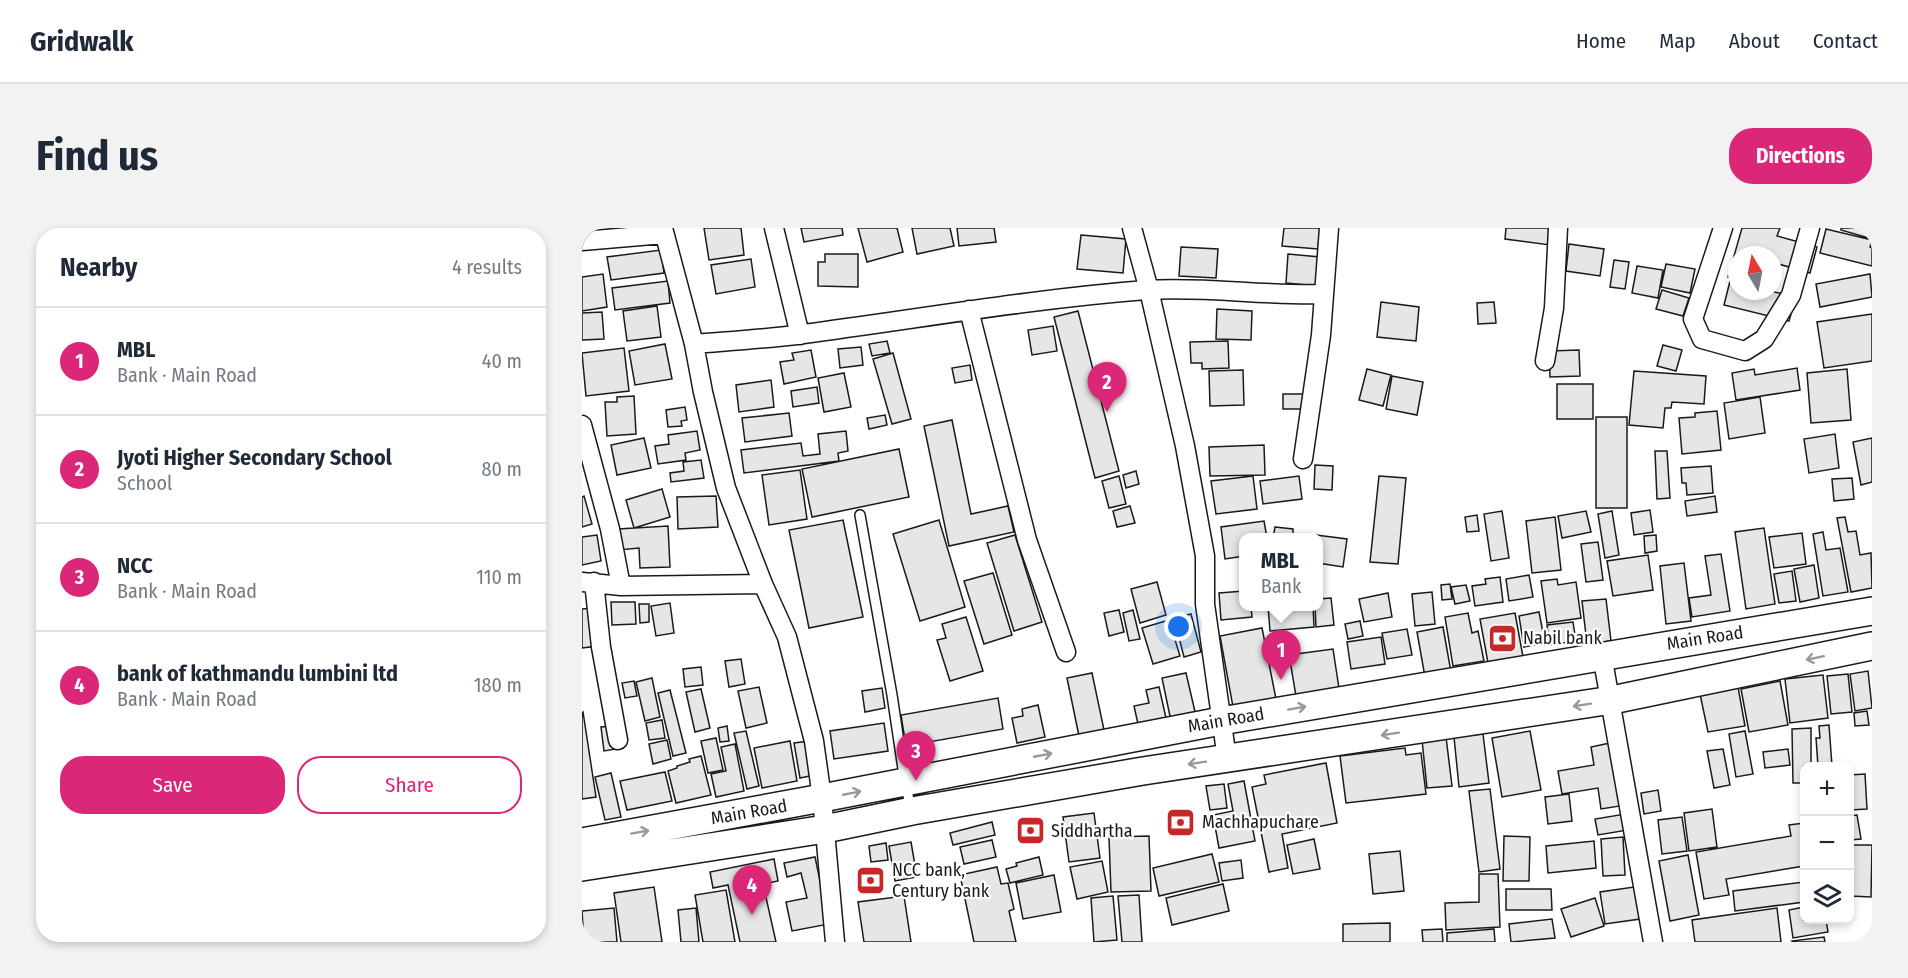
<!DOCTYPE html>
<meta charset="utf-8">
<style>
:root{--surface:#fff;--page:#f2f2f3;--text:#1f2937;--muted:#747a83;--line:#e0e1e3;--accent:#db2777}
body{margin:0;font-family:"Fira Sans Condensed",sans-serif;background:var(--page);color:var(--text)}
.controls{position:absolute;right:18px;bottom:18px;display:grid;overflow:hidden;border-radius:12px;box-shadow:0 3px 9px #0003}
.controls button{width:54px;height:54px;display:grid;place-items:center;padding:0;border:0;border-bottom:2px solid var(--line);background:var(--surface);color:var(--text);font:30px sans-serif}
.compass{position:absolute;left:1146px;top:18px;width:54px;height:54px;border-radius:50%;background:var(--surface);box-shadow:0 3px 9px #0003;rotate:350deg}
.you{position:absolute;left:597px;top:399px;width:21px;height:21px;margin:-15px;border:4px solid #fff;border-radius:50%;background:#1a73e8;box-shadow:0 0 0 9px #1a73e833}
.badge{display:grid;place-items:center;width:39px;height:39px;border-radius:50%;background:var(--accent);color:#fff;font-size:20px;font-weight:700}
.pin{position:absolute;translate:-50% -50px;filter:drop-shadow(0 2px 3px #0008)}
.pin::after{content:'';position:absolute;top:32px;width:21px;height:18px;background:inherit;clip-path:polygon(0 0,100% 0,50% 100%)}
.popup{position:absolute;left:657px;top:305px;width:84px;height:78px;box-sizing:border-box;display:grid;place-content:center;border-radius:12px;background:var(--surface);filter:drop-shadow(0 2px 4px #0005);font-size:20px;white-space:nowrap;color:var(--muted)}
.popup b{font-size:22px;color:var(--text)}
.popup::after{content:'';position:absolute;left:50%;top:100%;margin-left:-12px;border:12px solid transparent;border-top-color:var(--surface)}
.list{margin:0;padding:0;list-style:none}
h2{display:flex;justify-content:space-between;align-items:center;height:78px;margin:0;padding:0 24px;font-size:26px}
h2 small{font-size:20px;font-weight:400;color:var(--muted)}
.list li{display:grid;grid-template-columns:39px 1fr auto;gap:18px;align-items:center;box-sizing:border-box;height:108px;padding:0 24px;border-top:2px solid var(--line)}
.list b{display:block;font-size:22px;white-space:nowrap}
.list p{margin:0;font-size:20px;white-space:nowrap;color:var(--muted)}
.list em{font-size:20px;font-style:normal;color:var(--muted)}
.actions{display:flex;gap:12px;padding:18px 24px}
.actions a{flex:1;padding:14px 0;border:2px solid var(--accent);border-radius:24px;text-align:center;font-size:21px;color:var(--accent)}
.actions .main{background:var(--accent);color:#fff}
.icon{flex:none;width:33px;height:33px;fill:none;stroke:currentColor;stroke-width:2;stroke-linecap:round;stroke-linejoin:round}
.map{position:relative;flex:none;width:1290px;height:714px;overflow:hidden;border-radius:24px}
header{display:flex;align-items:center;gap:36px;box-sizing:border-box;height:84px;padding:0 30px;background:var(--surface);border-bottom:2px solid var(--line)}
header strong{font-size:28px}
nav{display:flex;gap:33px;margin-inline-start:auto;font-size:21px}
.intro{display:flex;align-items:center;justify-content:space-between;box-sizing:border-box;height:144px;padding:0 36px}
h1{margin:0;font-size:42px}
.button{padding:15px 27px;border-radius:24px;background:var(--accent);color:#fff;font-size:21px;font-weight:700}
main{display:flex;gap:36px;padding:0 36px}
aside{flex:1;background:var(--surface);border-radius:24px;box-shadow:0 3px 9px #0003}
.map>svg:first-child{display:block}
</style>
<header>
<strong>Gridwalk</strong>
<nav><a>Home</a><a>Map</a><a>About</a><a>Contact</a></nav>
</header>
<div class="intro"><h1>Find us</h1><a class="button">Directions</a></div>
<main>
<aside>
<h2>Nearby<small>4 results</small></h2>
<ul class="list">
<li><span class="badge">1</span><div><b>MBL</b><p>Bank · Main Road</p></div><em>40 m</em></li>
<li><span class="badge">2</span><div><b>Jyoti Higher Secondary School</b><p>School</p></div><em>80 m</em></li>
<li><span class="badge">3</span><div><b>NCC</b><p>Bank · Main Road</p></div><em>110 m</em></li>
<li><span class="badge">4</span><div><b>bank of kathmandu lumbini ltd</b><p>Bank · Main Road</p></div><em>180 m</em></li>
</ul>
<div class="actions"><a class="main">Save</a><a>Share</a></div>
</aside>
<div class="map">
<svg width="1290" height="714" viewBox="0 0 1290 714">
<rect width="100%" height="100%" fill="#fff"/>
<path fill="#e6e6e6" stroke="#1a1a1a" stroke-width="1.5" d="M122,0H159L162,27L127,32Z
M219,0H260L261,7L222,14Z
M276,0H315L321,24L285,34Z
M330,0H368L372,18L335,26Z
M375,0H412L414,14L377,18Z
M702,0H738L736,21L700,18Z
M924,0H970L968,17L923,11Z
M1160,0H1198L1195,8L1235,19L1228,45L1193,35L1191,42V27H1155V52L1146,49Z
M1259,0H1290V11L1259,2Z
M1244,1L1290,12L1288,19L1290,20V38L1238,25Z
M499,7L544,11L541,45L495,41Z
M987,16L1022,21L1018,48L984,43Z
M599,19L636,21L634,50L597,48Z
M79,22L82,45L29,52L25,29Z
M243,26H276V59L236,58V34H243Z
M706,26L738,29L735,58L704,55Z
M169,31L173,59L134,66L129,37Z
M1032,32L1047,34L1043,61L1028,59Z
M1084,36L1113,41L1108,65L1079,59Z
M1055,38L1081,42L1076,70L1050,65Z
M21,46L25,79L0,83V49Z
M1288,46L1290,69L1238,79L1234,56Z
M86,53L88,75L33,82L30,60Z
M1148,53L1155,55V63H1188L1214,69L1207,93L1142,77Z
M1080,62L1107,70L1101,88L1074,81Z
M799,74L837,79L834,113L795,109Z
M912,74L914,95L896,96L895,75Z
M75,78L79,109L45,113L41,83Z
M635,81L670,83L669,112L634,111Z
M496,83L537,243L513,250L472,89Z
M20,84L22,111L0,112V85Z
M1290,86V133L1242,140L1235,94Z
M471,98L475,123L450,127L446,102Z
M305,113L308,125L290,128L287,116Z
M646,113L647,140L620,141V135H609L608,114Z
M83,116L90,151L53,157L47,123Z
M1081,117L1100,122L1094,143L1075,138Z
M279,119L281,137L258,140L256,121Z
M42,120L47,163L4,168L0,125Z
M229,122L234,149L202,156L198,134L212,132L210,125Z
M997,122L998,148L968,149L967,123Z
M311,125L329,191L310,196L291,131Z
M388,137L390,152L373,155L370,140Z
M1215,140L1218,162L1154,172L1150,145L1172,141L1173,147Z
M785,141L809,147L801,178L777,172Z
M1265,141L1269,192L1229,195L1225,145Z
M661,142L662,177L628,178L627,143Z
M1052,143L1124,148L1122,176L1090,174L1089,180H1083L1081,200L1047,197Z
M262,145L269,179L242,184L236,150Z
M810,148L841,154L835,187L804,181Z
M189,152L192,179L157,184L154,157Z
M975,156H1011V191H975Z
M235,159L237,175L211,179L209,163Z
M701,166H723L724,181H701Z
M52,168L54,206L25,208L23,174H35V169Z
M1178,169L1183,205L1147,211L1142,175Z
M103,179L105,192L99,193L100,198L86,199L84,182Z
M1135,183L1139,222L1100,226L1097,190L1113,189V185Z
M207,185L210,208L163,214L160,190Z
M303,187L305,197L287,201L285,190Z
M1014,189H1045V280H1014Z
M370,192L389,286L426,278L432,304L367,318L342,198Z
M115,203L118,222L103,225L104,232L76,236L73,218L87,216L86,207Z
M264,203L266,223L256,225L257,233L162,245L159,222L219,215L221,228L238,226L236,206Z
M1253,206L1257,240L1227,245L1222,211Z
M62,210L69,240L35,247L29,217Z
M1290,210V254L1279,257L1271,214Z
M682,217L683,247L628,248L627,219Z
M317,221L327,269L230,289L220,241Z
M1073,223H1085L1088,270L1075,271Z
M119,232L122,250L89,254L88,245L102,243L101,234Z
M733,237L751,238L750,262L732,261Z
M1129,238L1131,265L1105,267L1104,255H1100L1099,240Z
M218,242L225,291L187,297L180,247Z
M554,243L557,256L544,260L541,247Z
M537,248L544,276L527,280L520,253Z
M671,248L675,281L634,286L629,253Z
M717,248L720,271L681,276L678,253Z
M797,248L824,250L816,336L788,334Z
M1270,250L1272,271L1252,273L1250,251Z
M80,261L88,289L52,300L44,272Z
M2,268L10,296L0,299V269Z
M134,268L136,299L96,301L95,269Z
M1133,268L1135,284L1105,288L1103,273Z
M548,278L553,295L535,299L531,283Z
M1068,282L1071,304L1052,307L1049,285Z
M920,283L927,330L909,333L902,286Z
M1004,283L1009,304L980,310L976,288Z
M1030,283L1037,327L1023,330L1016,286Z
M895,287L897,303L885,304L883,289Z
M973,289L979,342L950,345L944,293Z
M1263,289L1266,304L1274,303L1278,327L1289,325L1290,360L1269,364L1255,290Z
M261,292L281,389L227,400L207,302Z
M357,292L383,379L338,393L311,306Z
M682,293L685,310H662V328L643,331L639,299Z
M86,298L88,339L58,340L57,320L37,322L36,301Z
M693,299L711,301V310H691Z
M1182,300L1193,376L1164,381L1153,304Z
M1241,304L1244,322L1258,320L1266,364L1241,368L1231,306Z
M1220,305L1224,336L1192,340L1187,309Z
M15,307L19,333L0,337V309Z
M433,307L460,394L432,403L405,315Z
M734,307L765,311L761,339L736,335V310H734Z
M1074,307L1075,323L1063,325L1062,308Z
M1016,314L1021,352L1004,354L999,316Z
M1139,326L1148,383L1110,389L1107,370L1129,367L1123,328Z
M1066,327L1071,362L1031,368L1025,333Z
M1102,335L1109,393L1084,396L1078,338Z
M1232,337L1237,370L1218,374L1212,341Z
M1210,343L1214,373L1197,375L1192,346Z
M411,345L430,407L402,416L382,353Z
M947,347L951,369L927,373L924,351Z
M918,349L921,374L893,378L890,358L904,356L903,351Z
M975,351L976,357L994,354L999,390L965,395L959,353Z
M575,354L584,387L558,395L549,361Z
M868,356L870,371L860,372L859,357Z
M884,357L888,373L873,376L869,359Z
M662,363V378H669L670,389L639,392L637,365Z
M850,364L853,396L833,398L830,366Z
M806,365L810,389L782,394L777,371Z
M749,370L752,397L734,399L733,378H736V371Z
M1024,371L1029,413L1005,416L1000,373Z
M29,374H53L54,396L30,397Z
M88,375L92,405L74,408L69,378Z
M57,376H67V394L58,395Z
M686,378H731L732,399L688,403Z
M10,380L16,418L0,420V381Z
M537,382L542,404L527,408L522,385Z
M551,382L558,411L547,413L541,385Z
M957,384L963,415L942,419L937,388Z
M886,385L890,405L896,403L902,433L871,438L863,389Z
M933,385L941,429L906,435L898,391Z
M609,386L619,424L602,429L592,390Z
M384,389L401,443L368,453L355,412L364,410L360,396Z
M587,392L598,428L571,436L560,400Z
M778,393L781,408L766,411L763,396Z
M991,394L994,413L967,417L965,397Z
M861,399L869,444L843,449L835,404Z
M680,400L694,471L651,479L638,408Z
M825,401L830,427L805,431L800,405Z
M799,409L803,436L769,441L765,414Z
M751,421L758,467L715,474L707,427Z
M159,431L163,456L147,459L143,433Z
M119,439L121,457L103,459L101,441Z
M1286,443L1290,480L1273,483L1268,446Z
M510,445L522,502L497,508L485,450Z
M604,445L614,488L589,493L580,450Z
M1266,446L1270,484L1249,486L1245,448Z
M1241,447L1246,490L1208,495L1203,451Z
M70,450L78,489L63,493L54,454Z
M52,453L55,468L43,470L40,455Z
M1198,453L1206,497L1167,504L1159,461Z
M177,459L185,495L164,500L156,463Z
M577,459L584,490L556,496L552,478L567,475L564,462Z
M1156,459L1163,498L1126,504L1118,466Z
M300,460L303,480L283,484L280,463Z
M119,461L128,500L113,504L104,464Z
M88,462L104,525L91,528L76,465Z
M416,470L421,501L324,518L319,487Z
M456,477L463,509L435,515L430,490L441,488L440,481Z
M1285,483L1287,497L1273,498L1272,485Z
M1,484L14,569L0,571V485Z
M80,492L83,510L67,512L64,495Z
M302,495L306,523L252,531L248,503Z
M1247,497L1250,538H1236L1234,510H1238L1237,498Z
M31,498L34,521L22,523L19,499Z
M145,498L147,513L138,514L136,500Z
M1229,500V538H1222V555H1211L1210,501Z
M164,503L177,558L165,561L152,505Z
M948,503L959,562L920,569L910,510Z
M1163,503L1171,546L1154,549L1147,506Z
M901,506L907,555L877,559L872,509Z
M864,509L870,558L845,560L840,512Z
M134,510L141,542L126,545L119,513Z
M85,512L89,531L71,536L67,516Z
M208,513L215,553L180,560L172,520Z
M227,513L233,547L218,550L212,515Z
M1028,515L1038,578L1019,581L1016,560L980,566L976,543L1012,537L1009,519Z
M153,516L162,563L134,569L129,546L144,543L139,519Z
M823,520L824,527L839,525L844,566L764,575L758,528Z
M1141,521L1148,557L1132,560L1125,523Z
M1206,521L1208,537L1183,540L1181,524Z
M119,528L129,567L94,575L86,543L95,540V538L108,534L107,531Z
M744,535L755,595L700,606L706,640L687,644L670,559L684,556L682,547Z
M83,544L90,573L45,582L38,553Z
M29,545L39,589L23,592L13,549Z
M1283,546L1285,581L1268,582V547Z
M662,553L673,613L637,620L631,587L651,583L646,556Z
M642,556L645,580L628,582L624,558Z
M908,561L918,641L897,644L887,563Z
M1076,562L1079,583L1062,586L1059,565Z
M987,566L990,593L966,596L963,569Z
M1130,581L1135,619L1107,623L1102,585Z
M512,585L518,630L487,634L481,589Z
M1043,586L1046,602L1016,607L1013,591Z
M1275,587L1279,611L1268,612V588Z
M1100,589L1105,623L1080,626L1076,592Z
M410,594L413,607L371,617L368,605Z
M1222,595V638L1144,651L1147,667L1122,671L1114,624L1209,608L1207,597Z
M567,608L569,663L529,664L527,609Z
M922,608L948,609L947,653H921Z
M1041,609L1043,647L1021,648L1019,611Z
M732,611L738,641L711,646L705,617Z
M410,612L414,629L382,636L378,619Z
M1012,613L1014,640L966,645L964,618Z
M329,614L335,649L313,653L307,618Z
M304,615L306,632L289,634L287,618Z
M1268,617H1290L1289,669L1268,668Z
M818,623L822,663L791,666L787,626Z
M630,626L637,654L577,668L571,640Z
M1106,627L1117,687L1088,693L1077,633Z
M233,629L247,696L210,703L204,674L225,670L219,645L205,649L202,635Z
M457,629L461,647L428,655L424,641L435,638L434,635Z
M192,631L196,653L181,656L194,714H158L146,657L131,660L128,644Z
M659,632L661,650L640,653L637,635Z
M520,633L526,664L495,671L488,639Z
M415,639L419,656L426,655L432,681L427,683L434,714H392L378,647Z
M897,646H916L918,699L864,702L863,675L897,674Z
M472,647L479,684L441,691L434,655Z
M1222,654V674L1153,683L1151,663Z
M641,656L647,683L590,697L584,670Z
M72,659L80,714H39L32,665Z
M1052,659L1058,691L1023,696L1018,664Z
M924,661H969L970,682H924Z
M144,662L153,714H121L113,667Z
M557,667L560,714H540L536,668Z
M322,668L329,714H282L276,674Z
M531,668L535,712L512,714L509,670Z
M1013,670L1022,698L989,709L979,681Z
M1222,679V692H1244L1246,704L1211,710L1207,682Z
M32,680L35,714H2L0,683Z
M114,680L117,714H99L96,682Z
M1195,680L1199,714H1113L1110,692Z
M970,691L973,710L929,714L927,696Z
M808,695V714H761V696Z
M860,701L861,714H841L840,702Z
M912,701L913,714H865V705Z
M1242,709L1243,714H1211L1210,713Z"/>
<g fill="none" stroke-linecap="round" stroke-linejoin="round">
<defs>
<path id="service" d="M278,287L310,467L323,554L329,581"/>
<path id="minor" d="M81,0L112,116L121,164L144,260L181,356
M192,0L218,107
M550,0L567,62L603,218L623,328V376L645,531
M1141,0L1111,91L1120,111L1163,123L1182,111L1209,67L1228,0
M0,13L82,6
M387,82L445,312L484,424
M112,116C148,113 185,111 221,106C335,91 449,71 564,62C623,58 682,68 741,66
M963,133L972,80L976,0
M0,197L28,301L39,358
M721,231L739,107L747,0
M0,354L39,358L181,356L205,409L232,513L240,570L253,714
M12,354L19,419L36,512
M1020,427L1071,714"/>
<path id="primary" d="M0,614L240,570L639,493L1290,383
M0,639L243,601L330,583L561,543L1030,472L1290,418"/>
</defs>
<use href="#service" stroke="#1a1a1a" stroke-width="12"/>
<use href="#minor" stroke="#1a1a1a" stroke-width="21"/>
<use href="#primary" stroke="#1a1a1a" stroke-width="30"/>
<use href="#service" stroke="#fff" stroke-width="9"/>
<use href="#minor" stroke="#fff" stroke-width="18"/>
<use href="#primary" stroke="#fff" stroke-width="27"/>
</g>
<defs><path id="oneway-shaft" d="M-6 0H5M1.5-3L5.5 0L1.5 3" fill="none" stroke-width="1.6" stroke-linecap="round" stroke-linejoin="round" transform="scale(1.5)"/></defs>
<g stroke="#989898">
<use href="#oneway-shaft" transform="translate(1233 430) rotate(168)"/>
<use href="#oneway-shaft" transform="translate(1000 477) rotate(171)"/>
<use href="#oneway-shaft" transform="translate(715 480) rotate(-10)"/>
<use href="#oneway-shaft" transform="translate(808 506) rotate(171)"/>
<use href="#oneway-shaft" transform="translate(461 527) rotate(-11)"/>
<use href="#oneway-shaft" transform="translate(615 535) rotate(171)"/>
<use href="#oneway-shaft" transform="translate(270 565) rotate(-11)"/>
<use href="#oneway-shaft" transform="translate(58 604) rotate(-10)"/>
</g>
<defs>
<symbol id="bank-square" viewBox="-11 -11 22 22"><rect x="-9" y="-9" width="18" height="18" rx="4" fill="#c62828" stroke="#fff"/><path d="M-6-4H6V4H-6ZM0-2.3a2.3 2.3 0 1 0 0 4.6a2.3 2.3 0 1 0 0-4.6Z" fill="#fff"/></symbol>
</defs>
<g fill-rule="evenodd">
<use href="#bank-square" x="904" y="394" width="33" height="33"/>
<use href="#bank-square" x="582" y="578" width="33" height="33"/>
<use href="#bank-square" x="432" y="586" width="33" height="33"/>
<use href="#bank-square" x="272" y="636" width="33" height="33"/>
</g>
<g text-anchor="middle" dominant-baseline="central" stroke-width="4.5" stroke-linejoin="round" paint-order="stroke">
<g font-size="18" fill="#1a1a1a" stroke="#fff" text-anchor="start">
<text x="941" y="410">Nabil bank</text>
<text x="620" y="594">Machhapuchare</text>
<text x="469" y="603">Siddhartha</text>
<text x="310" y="642">NCC bank,<tspan x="310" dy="21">Century bank</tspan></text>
</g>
<g font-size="18" fill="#1a1a1a" stroke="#fff">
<text transform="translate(1123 410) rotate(-9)">Main Road</text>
<text transform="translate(644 492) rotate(-10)">Main Road</text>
<text transform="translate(167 584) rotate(-10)">Main Road</text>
</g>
</g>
</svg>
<div class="controls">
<button>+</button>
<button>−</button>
<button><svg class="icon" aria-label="layers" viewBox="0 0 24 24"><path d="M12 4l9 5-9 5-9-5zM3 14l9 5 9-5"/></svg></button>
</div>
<svg class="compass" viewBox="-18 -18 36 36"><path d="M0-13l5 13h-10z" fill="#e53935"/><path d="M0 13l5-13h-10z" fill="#747a83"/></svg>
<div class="you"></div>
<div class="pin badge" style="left:699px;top:452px">1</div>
<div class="popup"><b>MBL</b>Bank</div>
<div class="pin badge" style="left:525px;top:184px">2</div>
<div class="pin badge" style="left:334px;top:553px">3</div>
<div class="pin badge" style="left:170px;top:687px">4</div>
</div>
</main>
